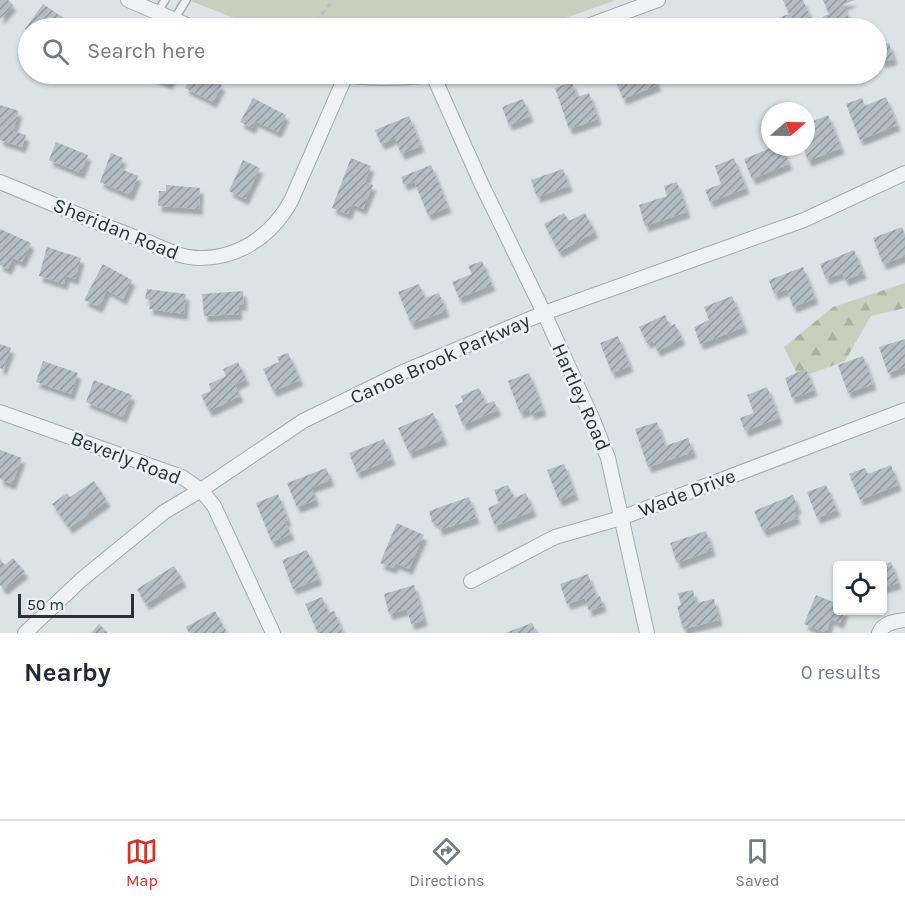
<!DOCTYPE html>
<style>
:root{--surface:#fff;--page:#f2f2f3;--text:#1f2937;--muted:#747a83;--line:#e0e1e3;--accent:#d93025}
body{margin:0;font-family:Karla,sans-serif;background:var(--page);color:var(--text)}
.controls{position:absolute;right:18px;bottom:18px;display:grid;overflow:hidden;border-radius:6px;box-shadow:0 2px 4px #0004}
.controls button{width:54px;height:54px;display:grid;place-items:center;padding:0;border:0;border-bottom:2px solid var(--line);background:var(--surface);color:var(--text);font:30px sans-serif}
.compass{position:absolute;left:761px;top:102px;width:54px;height:54px;border-radius:50%;background:var(--surface);box-shadow:0 2px 4px #0004;rotate:70deg}
.scale{position:absolute;left:18px;bottom:15px;width:116px;box-sizing:border-box;padding-left:6px;border:3px solid #26333d;border-top:0;font-size:16px;line-height:21px;white-space:nowrap;color:#26333d;-webkit-text-stroke:4px #ebf1f4;paint-order:stroke}
.list{margin:0;padding:0;list-style:none}
h2{display:flex;justify-content:space-between;align-items:center;height:78px;margin:0;padding:0 24px;font-size:26px}
h2 small{font-size:20px;font-weight:400;color:var(--muted)}
.icon{flex:none;width:33px;height:33px;fill:none;stroke:currentColor;stroke-width:2;stroke-linecap:round;stroke-linejoin:round}
.map{position:relative;flex:none;width:905px;height:633px;overflow:hidden}
.search{position:absolute;background:var(--surface);box-shadow:0 2px 4px #0004;left:18px;right:18px;top:18px;height:66px;display:flex;align-items:center;gap:15px;box-sizing:border-box;padding:0 21px;border-radius:33px;color:var(--muted);font-size:22px}
.sheet{height:186px;background:var(--surface)}
nav{display:flex;justify-content:space-around;align-items:center;box-sizing:border-box;height:84px;border-top:2px solid var(--line);background:var(--surface);font-size:16px;color:var(--muted)}
nav a{display:grid;justify-items:center;gap:3px}
nav .on{color:var(--accent)}
.map>svg:first-child{display:block}
</style>
<div class="map">
<svg width="905" height="633" viewBox="0 0 905 633">
<defs>
<pattern id="forest-firs" width="22" height="20" patternUnits="userSpaceOnUse" patternTransform="scale(1.5)"><rect width="22" height="20" fill="#c6d1bd"/><path d="M5 1l3.5 6h-7zM16 11l3.5 6h-7z" fill="#aab4a3"/></pattern>
<pattern id="building-hatch" width="6" height="6" patternUnits="userSpaceOnUse" patternTransform="scale(1.5)"><rect width="6" height="6" fill="#b3bdc4"/><path d="M-1 1l2-2M0 6l6-6M5 7l2-2" fill="none" stroke="#919aa0"/></pattern>
<filter id="shadow"><feDropShadow dx="3.5" dy="6" stdDeviation="1.5" flood-color="#0004"/></filter>
</defs>
<rect width="100%" height="100%" fill="#dce3e7"/>
<path fill="url(#forest-firs)" d="M905,283V308L871,316L845,361L799,378L784,347L833,307Z"/>
<path fill="#c6d1bd" d="M188,0H616L557,21L530,28H260Z"/>
<path fill="url(#building-hatch)" filter="url(#shadow)" d="M0,0H8L13,5L0,19Z
M783,0H803L815,28H782L778,18L789,14Z
M823,0H854L843,5L851,23L839,28H827L822,17L829,14Z
M43,4L71,23L68,28H59L54,25L51,28H28V31L25,29Z
M754,21L757,28H735Z
M889,43L894,59L882,62L877,46Z
M145,74H173L169,84Z
M192,74H201L222,85L213,102L185,88Z
M613,74H653L658,85L623,99Z
M572,82L577,97L589,93L598,119L569,129L555,88Z
M886,97L897,125L860,140L846,104L862,98L865,106Z
M253,98L286,115L278,132L255,121L252,128L240,122Z
M523,99L530,116L509,125L502,107Z
M0,105L19,111L13,131L26,135L22,147L0,140Z
M828,115L841,148L808,161L803,147H806V124Z
M409,116L421,146L401,154L395,138L381,144L375,130Z
M56,142L88,155L81,173L49,160Z
M773,147H782L789,164L752,179L744,159Z
M111,153L123,158L119,168L138,176L130,195L100,182Z
M351,158L371,166L365,182L373,185L363,209L352,204L348,214L332,208Z
M734,158L746,188L710,202L705,190L721,184L715,166Z
M243,160L260,168L245,199L229,191Z
M431,165L448,207L428,215L414,181L404,185L401,177Z
M563,169L569,186L537,197L531,180Z
M677,182L687,212L645,226L639,205L667,196L664,186Z
M166,185L200,188L199,209L158,206L159,191H166Z
M564,213L569,221L585,213L595,232L559,252L544,224Z
M902,227L905,235V256L883,264L873,238Z
M0,229L31,243L22,262L13,258L8,269L0,265Z
M47,247L81,258L75,279L66,276L64,284L39,276Z
M854,250L863,273L845,280L842,273L826,279L820,264Z
M482,261L492,285L459,298L452,282L472,274L468,266Z
M103,264L132,280L123,299L107,290L99,307L84,300Z
M803,267L815,298L793,307L787,289L774,294L769,280Z
M419,284L425,298L439,293L446,311L411,324L398,292Z
M147,289L186,294L184,314L149,309L151,300L145,299Z
M243,291L244,305H238L239,314L204,316L202,294Z
M732,296L744,327L700,344L694,327L709,320L704,307Z
M665,315L670,326L675,324L682,339L657,351L652,340L647,343L639,327Z
M618,336L630,366L612,373L600,343Z
M905,339V367L888,373L879,347Z
M0,344L11,348L3,369L0,368Z
M288,353L300,380L273,391L263,369L279,362L277,357Z
M863,356L873,384L848,393L838,365Z
M43,361L78,373L71,394L36,382Z
M238,362L246,379L235,385L240,396L209,411L201,395L211,391L209,384L226,376L223,369Z
M806,369L814,390L792,398L785,378Z
M529,373L543,410L531,414L529,409L520,413L508,381Z
M94,380L132,395L123,417L86,402Z
M767,387L779,418L745,431L740,418L754,413L747,395Z
M479,388L486,404L494,401L498,410L463,425L455,405L463,402L461,396Z
M433,413L444,439L409,453L398,428Z
M657,422L665,446L688,438L693,452L648,467L635,429Z
M384,439L392,459L357,473L349,453Z
M0,450L22,458L12,484L0,479Z
M564,464L575,494L559,501L547,470Z
M891,465L898,485L860,500L849,474L865,468L868,474Z
M326,468L331,480L311,487L316,500L297,507L287,483Z
M94,481L107,501L69,528L52,504L67,493L70,497Z
M508,485L514,498L526,493L533,511L495,526L488,508L499,503L494,490Z
M826,485L837,510L817,518L807,492Z
M278,494L288,520L285,521L291,534L272,542L256,503Z
M793,495L798,508L794,510L797,518L763,531L754,511Z
M469,497L476,518L439,530L436,521L432,522L429,511Z
M397,523L424,535L409,569L396,563L393,568L380,563Z
M706,531L712,550L677,563L670,543Z
M307,550L319,579L293,589L282,560Z
M13,558L25,572L4,589L0,585V559L5,565Z
M891,562L898,583L882,588V565Z
M174,566L183,581L146,604L137,589Z
M588,574L596,597L600,596L603,606L589,611L585,598L567,604L560,584Z
M414,585L424,620L411,624L407,609L389,614L384,594Z
M693,590L696,603L714,599L719,620L683,629L677,606L681,605L678,593Z
M816,595L838,604V610H845L840,623L831,619L826,633L804,624Z
M322,597L328,613L334,611L343,633H318L305,604Z
M215,611L227,633H189L186,627Z
M532,623L536,632L534,633H505Z
M99,624L108,633H91Z"/>
<g fill="none" stroke-linecap="round" stroke-linejoin="round">
<defs>
<path id="service" d="M157,13L165,0
M174,20L186,0"/>
<path id="minor" d="M128,0L194,28
M582,28L658,0
M340,74C372,81 413,77 446,74
M433,75L481,183L544,313L593,420L608,458L647,633
M0,182C49,202 98,224 148,242C165,249 181,258 200,258C240,258 272,235 291,201L346,75
M0,412L182,477L201,490L214,506L273,633
M471,581L555,537L621,518L905,410
M25,633L81,580L164,512L201,490L303,421L403,372L544,313L804,220L905,173
M879,633C883,623 895,621 905,620"/>
</defs>
<use href="#service" stroke="#a2abb1" stroke-width="10"/>
<use href="#minor" stroke="#a2abb1" stroke-width="16"/>
<path stroke="#bbc0c5" stroke-width="3" stroke-dasharray="4.5 4.5" stroke-linecap="butt" d="M311,28L333,0"/>
<use href="#service" stroke="#eff2f5" stroke-width="7"/>
<use href="#minor" stroke="#eff2f5" stroke-width="14"/>
</g>
<g text-anchor="middle" dominant-baseline="central" stroke-width="5" stroke-linejoin="round" paint-order="stroke">
<g font-size="20" fill="#26333d" stroke="#ebf1f4">
<text transform="translate(116 229) rotate(22)">Sheridan Road</text>
<text transform="translate(440 359) rotate(-24)">Canoe Brook Parkway</text>
<text transform="translate(581 397) rotate(66)">Hartley Road</text>
<text transform="translate(126 458) rotate(21)">Beverly Road</text>
<text transform="translate(687 493) rotate(-21)">Wade Drive</text>
</g>
</g>
</svg>
<div class="controls">
<button><svg class="icon" aria-label="locate" viewBox="0 0 24 24"><circle cx="12" cy="12" r="6"/><path d="M12 2v4M12 18v4M2 12h4M18 12h4"/></svg></button>
</div>
<svg class="compass" viewBox="-18 -18 36 36"><path d="M0-13l5 13h-10z" fill="#e53935"/><path d="M0 13l5-13h-10z" fill="#747a83"/></svg>
<div class="scale">50 m</div>
<div class="search"><svg class="icon" aria-label="search" viewBox="0 0 24 24"><circle cx="10" cy="10" r="6"/><path d="M15 15l6 6"/></svg>Search here</div>
</div>
<section class="sheet">
<h2>Nearby<small>0 results</small></h2>
<ul class="list">
</ul>
</section>
<nav>
<a class="on"><svg class="icon" aria-label="map" viewBox="0 0 24 24"><path d="M3 6l6-2 6 2 6-2v14l-6 2-6-2-6 2zM9 4v14M15 6v14"/></svg>Map</a>
<a><svg class="icon" aria-label="directions" viewBox="0 0 24 24"><path d="M12 3l9 9-9 9-9-9zM9 14v-3h6M13 9l2 2-2 2"/></svg>Directions</a>
<a><svg class="icon" aria-label="saved" viewBox="0 0 24 24"><path d="M7 4h10v16l-5-4-5 4z"/></svg>Saved</a>
</nav>
